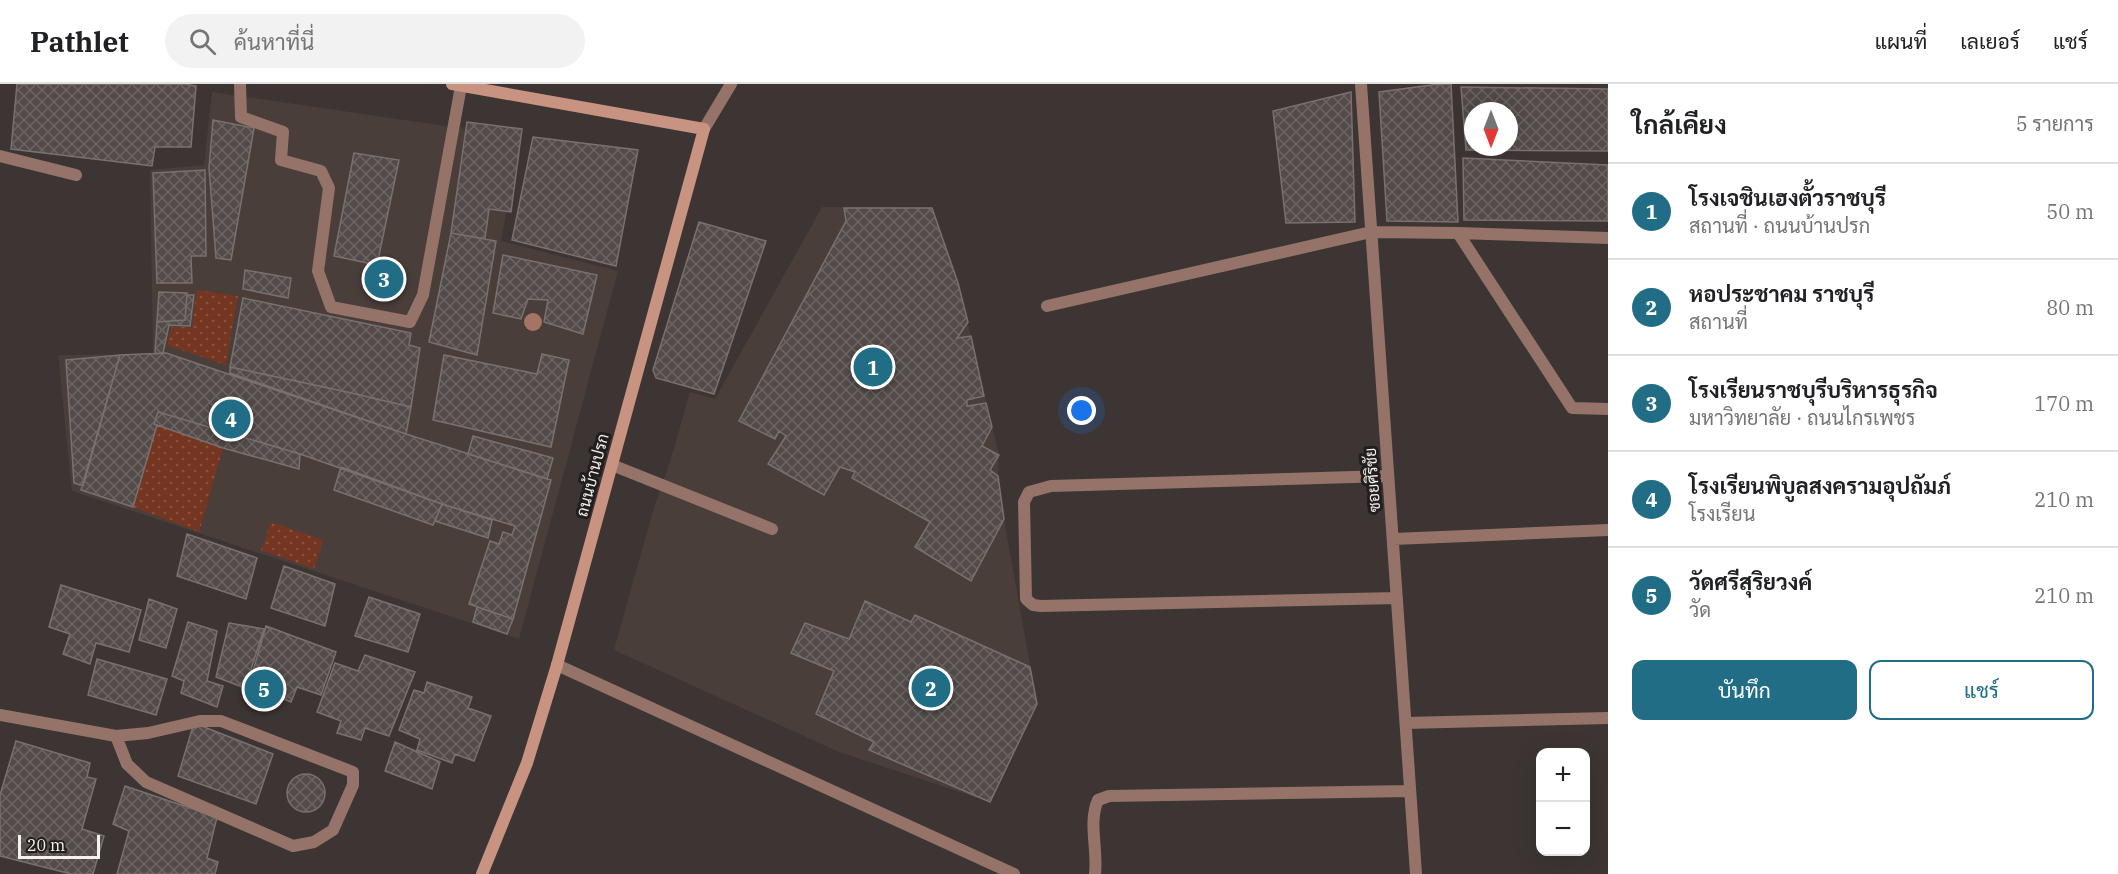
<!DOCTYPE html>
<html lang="th">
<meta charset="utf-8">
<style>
:root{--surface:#fff;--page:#f2f2f2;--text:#202124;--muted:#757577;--line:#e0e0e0;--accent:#226d86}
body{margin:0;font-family:"IBM Plex Serif",Sarabun,serif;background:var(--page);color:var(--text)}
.controls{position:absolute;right:18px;bottom:18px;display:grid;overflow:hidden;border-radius:12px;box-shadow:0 6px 24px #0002}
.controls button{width:54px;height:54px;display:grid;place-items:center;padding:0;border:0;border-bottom:2px solid var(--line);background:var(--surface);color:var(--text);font:30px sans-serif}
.compass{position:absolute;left:1464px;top:18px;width:54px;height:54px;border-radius:50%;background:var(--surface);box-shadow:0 6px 24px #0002;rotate:180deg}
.scale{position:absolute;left:18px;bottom:15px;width:82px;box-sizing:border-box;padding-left:6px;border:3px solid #f5f1ef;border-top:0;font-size:16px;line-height:21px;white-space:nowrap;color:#f5f1ef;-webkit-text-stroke:4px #211e1d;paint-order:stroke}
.you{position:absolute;left:1082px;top:327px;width:21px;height:21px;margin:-15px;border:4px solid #fff;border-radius:50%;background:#1a73e8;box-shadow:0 0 0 9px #1a73e833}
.badge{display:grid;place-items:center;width:39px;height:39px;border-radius:50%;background:var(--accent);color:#fff;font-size:20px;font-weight:700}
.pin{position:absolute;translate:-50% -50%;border:3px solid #fff;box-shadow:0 2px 6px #0006}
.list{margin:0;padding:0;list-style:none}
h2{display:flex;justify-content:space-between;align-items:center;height:78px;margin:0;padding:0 24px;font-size:26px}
h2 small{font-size:20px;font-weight:400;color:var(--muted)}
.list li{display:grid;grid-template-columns:39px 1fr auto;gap:18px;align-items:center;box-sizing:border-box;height:96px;padding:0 24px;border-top:2px solid var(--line)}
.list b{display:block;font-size:22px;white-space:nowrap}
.list p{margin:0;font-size:20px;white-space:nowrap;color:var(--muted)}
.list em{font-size:20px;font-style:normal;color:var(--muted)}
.actions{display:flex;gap:12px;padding:18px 24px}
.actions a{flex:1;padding:14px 0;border:2px solid var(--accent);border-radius:12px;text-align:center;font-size:21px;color:var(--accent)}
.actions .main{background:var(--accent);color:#fff}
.icon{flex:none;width:33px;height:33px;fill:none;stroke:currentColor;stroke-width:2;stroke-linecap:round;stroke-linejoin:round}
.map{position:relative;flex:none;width:1608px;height:790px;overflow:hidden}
header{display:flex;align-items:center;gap:36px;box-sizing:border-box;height:84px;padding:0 30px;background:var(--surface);border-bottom:2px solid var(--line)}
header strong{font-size:28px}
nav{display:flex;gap:33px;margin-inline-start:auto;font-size:21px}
.search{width:420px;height:54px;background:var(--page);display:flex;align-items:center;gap:15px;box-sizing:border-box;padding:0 21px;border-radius:33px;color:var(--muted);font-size:22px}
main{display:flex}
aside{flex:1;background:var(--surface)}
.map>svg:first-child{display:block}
</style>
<header>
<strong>Pathlet</strong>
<div class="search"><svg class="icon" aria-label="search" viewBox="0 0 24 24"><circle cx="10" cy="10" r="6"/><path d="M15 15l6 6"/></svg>ค้นหาที่นี่</div>
<nav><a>แผนที่</a><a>เลเยอร์</a><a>แชร์</a></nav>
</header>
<main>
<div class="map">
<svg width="1608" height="790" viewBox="0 0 1608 790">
<defs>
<pattern id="grass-dots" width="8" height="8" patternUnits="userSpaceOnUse" patternTransform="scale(1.5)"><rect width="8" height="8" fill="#743521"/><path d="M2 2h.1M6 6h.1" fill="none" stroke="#885342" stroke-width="1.8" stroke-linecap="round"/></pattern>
<pattern id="building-cross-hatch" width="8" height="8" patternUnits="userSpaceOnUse" patternTransform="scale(1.5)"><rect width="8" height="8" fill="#524b49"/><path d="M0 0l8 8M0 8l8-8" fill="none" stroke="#6c6564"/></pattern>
</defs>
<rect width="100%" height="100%" fill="#3c3533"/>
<path fill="#4a3e3a" d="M212,8L521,53L501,157L618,187L519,555L72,407L58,271L153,270L150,86L204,81Z
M822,123L932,124L958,199L999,371L998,392L1004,435L1037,620L990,718L839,668L614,566L652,430L673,368L690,308L715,315Z"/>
<path fill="url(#grass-dots)" d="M197,206L238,212L226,281L167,261L172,242L192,244Z
M157,341L223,364L199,448L133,423Z
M271,438L323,456L314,485L261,466Z"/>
<path fill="url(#building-cross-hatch)" stroke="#79716f" stroke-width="1.5" fill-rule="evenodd" d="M17,0H185L196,2L191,63H155L152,82L11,65Z
M1439,0H1451L1458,138L1387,137L1379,8Z
M1461,3L1608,5V67L1466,66ZM1473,27H1509V63H1473Z
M1351,8L1355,138L1286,139L1273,27Z
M213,36L254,44L231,176L216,174L209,84Z
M467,38L522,45L511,128L489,125L485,155L451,149Z
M533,53L638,66L616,182L512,156Z
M354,69L399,76L377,181L334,172Z
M1463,74L1608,81V137L1464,136Z
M205,86L206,172H191L192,199H157L153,89Z
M844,124H932L958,199L968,238L957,254L971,252L984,312L967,316V322L986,319L992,343L982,362L999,371L990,386L998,392L1004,435L971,497L915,463L930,438L852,394L855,388L840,383L824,411L768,380L786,352L779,347L775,355L739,337L846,137Z
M699,138L766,157L714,310L656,294L653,286Z
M451,149L496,157L477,271L429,258Z
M503,171L597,191L583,250L544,238L548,216L528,215L521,235L493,229Z
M245,186L291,194L288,214L243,205Z
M159,208L187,209L185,236L157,238Z
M187,211H194L190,242L169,241L163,269L155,270L157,238L185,236Z
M243,214L411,249L409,261L420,264L411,323L347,308L230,283Z
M166,269L406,350L551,396L513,535L469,520L490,457L499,460L503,448L512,451L515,442L442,420L300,370L158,328L154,340L157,341L133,423L81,406L120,271Z
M542,270L569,276L551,363L433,336L444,271L537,290Z
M120,271L83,402L74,399L66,276Z
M230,283L347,308L411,323L406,350L230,289Z
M158,328L300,370L299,385L223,364L154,340Z
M473,352L553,374L547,395L468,370Z
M341,383L442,420L433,441L334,406Z
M442,420L492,436L488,454L435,437Z
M187,450L257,474L246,515L177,492Z
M284,482L335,500L325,542L271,524Z
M61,501L141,526L129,568L96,559L90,580L63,570L70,550L49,543Z
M369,513L420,530L408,568L355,552Z
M149,515L177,525L166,564L139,556Z
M865,517L911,538L915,531L1030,583L1037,620L990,718L869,666L874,658L816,630L834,587L791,569L805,539L849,555Z
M477,523L513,535L507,550L473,538Z
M188,538L217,547L207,597L223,602L217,623L181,609L184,597L172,592Z
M229,539L264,545L245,604L216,593Z
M266,542L336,568L321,611L297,603L291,618L269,609L273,595L253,587Z
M365,571L415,588L389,652L365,644L361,656L337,649L341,637L317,628L335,579L358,587Z
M97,575L167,595L156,631L88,611Z
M427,598L472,613L468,624L491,632L474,677L455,670L452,679L417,666L420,655L399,646L414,606L424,609Z
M194,639L273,670L256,720L178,692Z
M16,657L90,679L87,693L96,695L82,745L104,752L93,790H71L0,772V711Z
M395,658L440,678L432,705L385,687Z
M287 709a19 19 0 1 1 38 0a19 19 0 1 1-38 0Z
M125,702L217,733L207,774L218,778L215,790H117L129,747L113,740Z"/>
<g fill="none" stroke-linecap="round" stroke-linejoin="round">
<path stroke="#957368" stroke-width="12" d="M240,0L241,33L283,48L281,76L321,87L329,104L318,187L331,223L410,238L423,211L461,2
M612,381L772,445
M0,631L116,652L148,649L200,637H221L353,688V701L333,746L314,758L293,762L146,698L127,680L116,652"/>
<path stroke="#957368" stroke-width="12" d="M1361,0L1416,790
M704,45L731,0
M0,72L76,91
M1458,149L1572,324L1608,325
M1047,222L1371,148L1458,149L1608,154
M1387,392L1051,402L1029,408L1024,418L1026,515L1033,521L1041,522L1397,514
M1393,455L1608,446
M557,581L1014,790
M1406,639L1608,634
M1095,790C1098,766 1088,738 1098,716L1109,712L1410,707"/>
<path stroke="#c99382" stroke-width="12" d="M452,0L704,45L557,581L527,679L482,790"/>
</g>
<circle fill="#a57464" cx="533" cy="238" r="9"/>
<g text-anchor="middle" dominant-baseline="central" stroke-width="6" stroke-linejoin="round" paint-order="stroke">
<g font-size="16" fill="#f5f1ef" stroke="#211e1d">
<text transform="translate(592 391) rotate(-75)">ถนนบ้านปรก</text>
<text transform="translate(1372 396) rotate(-94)">ซอยศิริชัย</text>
</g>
</g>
</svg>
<div class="controls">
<button>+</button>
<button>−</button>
</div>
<svg class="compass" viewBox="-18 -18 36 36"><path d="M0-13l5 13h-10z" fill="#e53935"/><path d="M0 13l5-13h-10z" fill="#757577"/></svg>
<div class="scale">20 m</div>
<div class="you"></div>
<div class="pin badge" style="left:873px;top:283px">1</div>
<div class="pin badge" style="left:931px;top:604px">2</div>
<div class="pin badge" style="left:384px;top:195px">3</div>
<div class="pin badge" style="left:231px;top:335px">4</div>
<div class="pin badge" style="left:264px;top:605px">5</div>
</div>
<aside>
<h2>ใกล้เคียง<small>5 รายการ</small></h2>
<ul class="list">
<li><span class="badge">1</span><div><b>โรงเจชินเฮงตั้วราชบุรี</b><p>สถานที่ · ถนนบ้านปรก</p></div><em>50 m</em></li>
<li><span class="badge">2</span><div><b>หอประชาคม ราชบุรี</b><p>สถานที่</p></div><em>80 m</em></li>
<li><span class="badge">3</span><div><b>โรงเรียนราชบุรีบริหารธุรกิจ</b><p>มหาวิทยาลัย · ถนนไกรเพชร</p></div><em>170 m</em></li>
<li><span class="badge">4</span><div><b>โรงเรียนพิบูลสงครามอุปถัมภ์</b><p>โรงเรียน</p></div><em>210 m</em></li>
<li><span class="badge">5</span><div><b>วัดศรีสุริยวงค์</b><p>วัด</p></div><em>210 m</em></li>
</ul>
<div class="actions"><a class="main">บันทึก</a><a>แชร์</a></div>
</aside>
</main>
